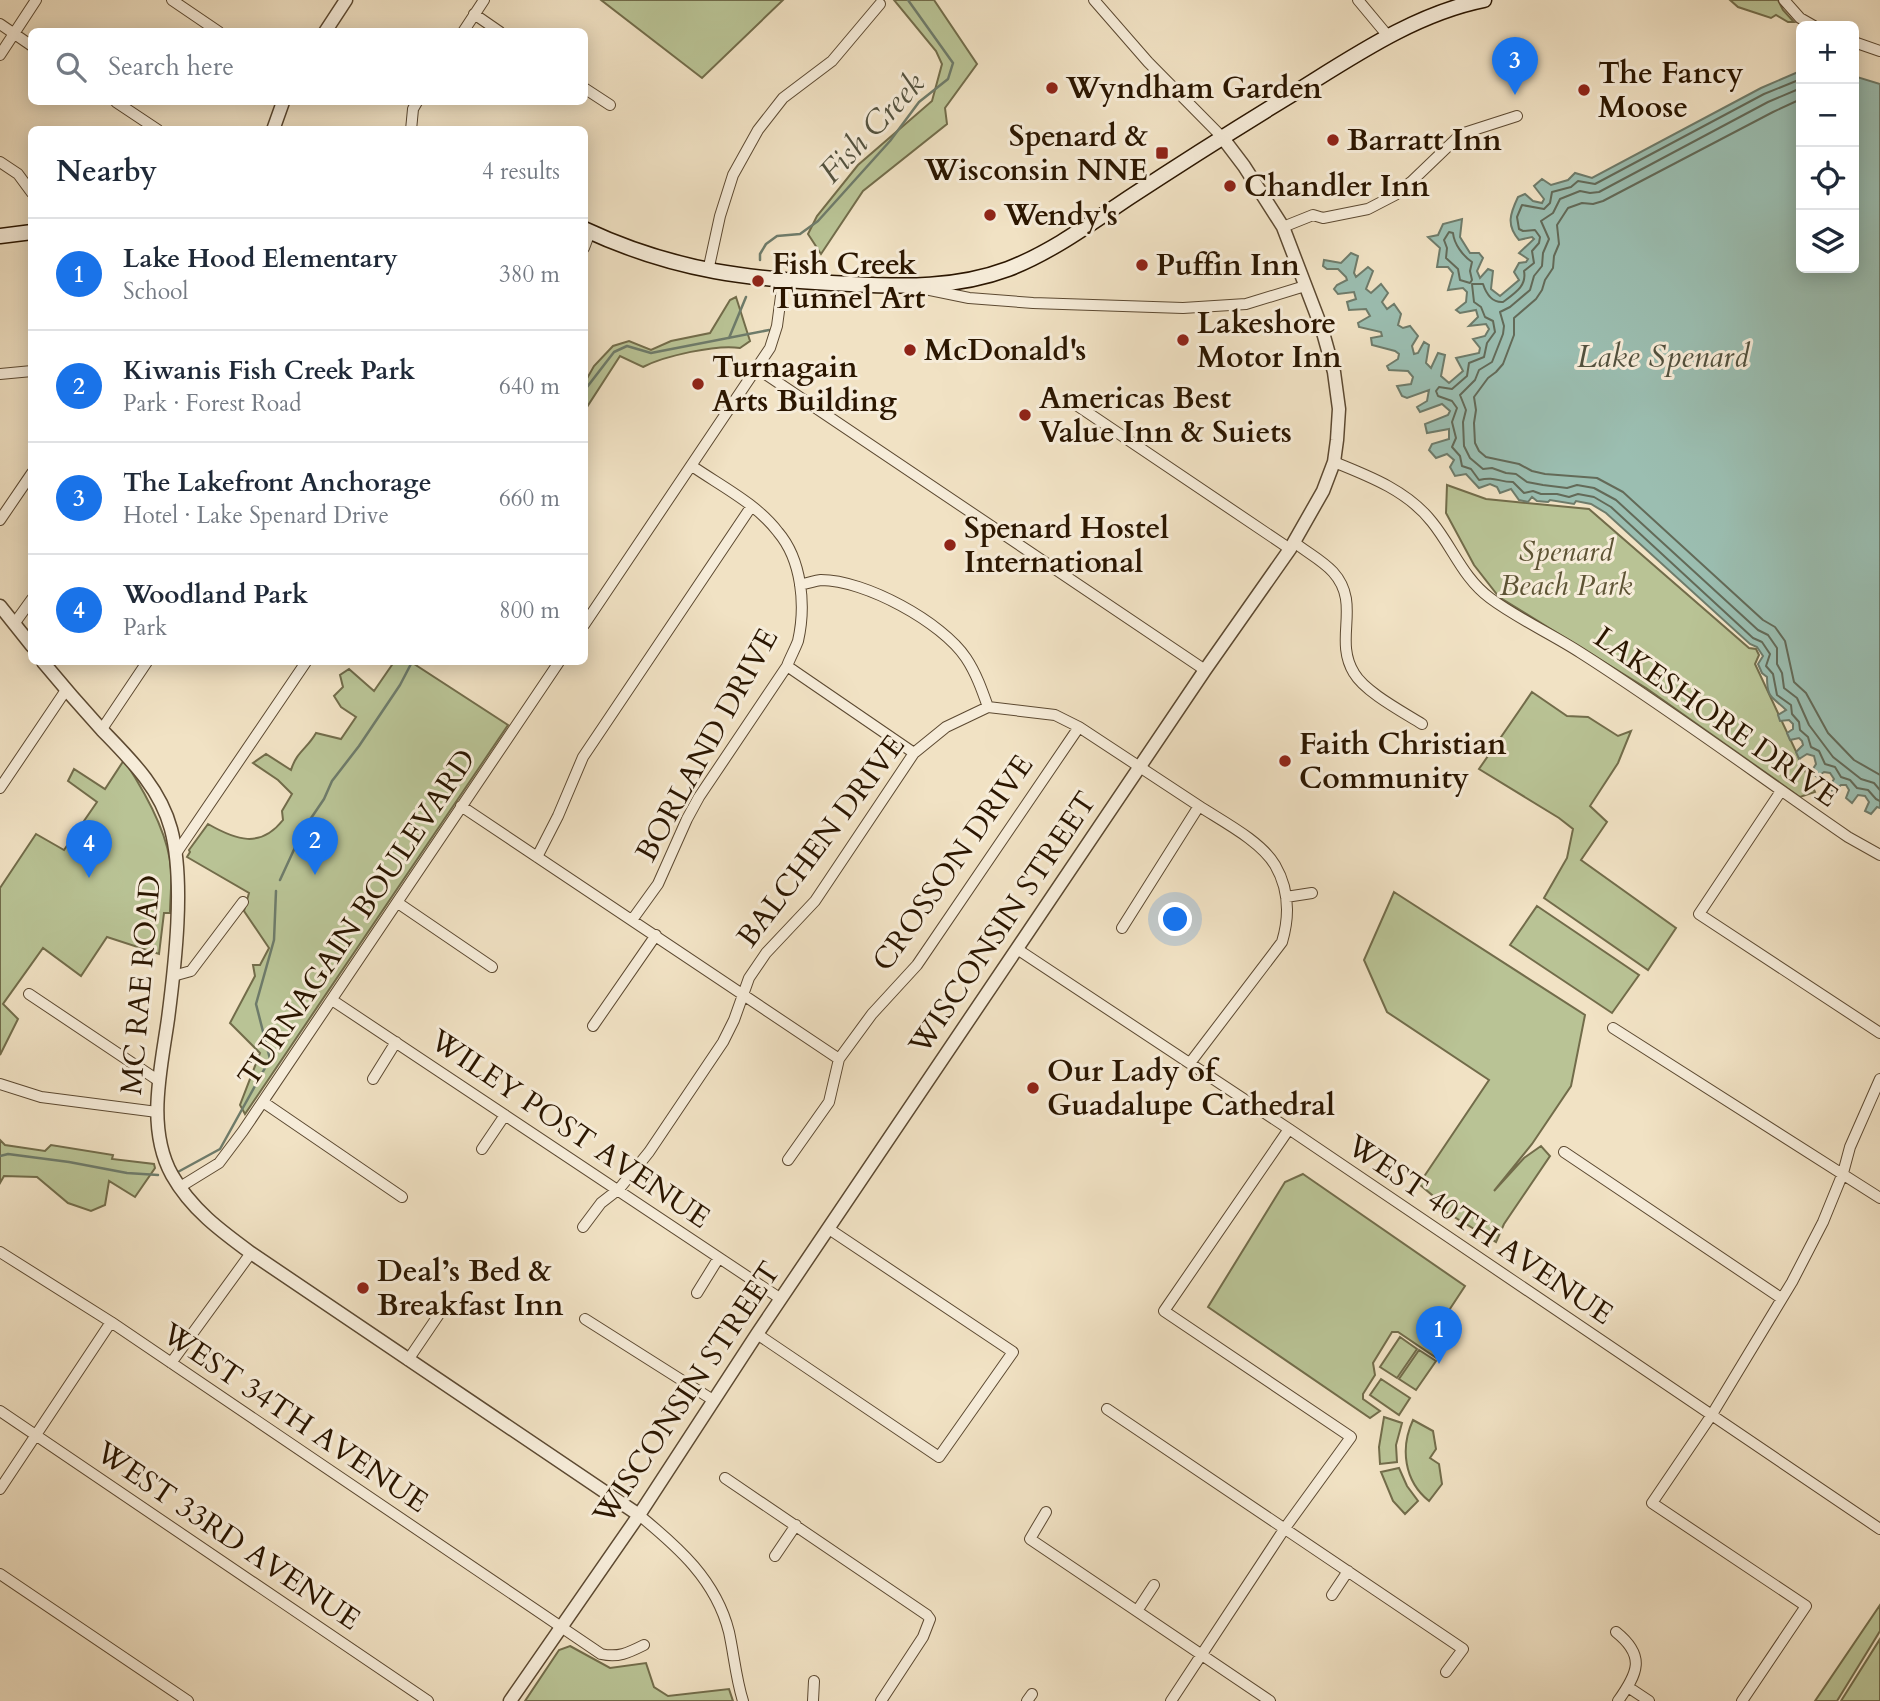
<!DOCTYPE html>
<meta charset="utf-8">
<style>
:root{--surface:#fff;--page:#f6f6f7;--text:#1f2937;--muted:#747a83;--line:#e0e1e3;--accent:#1a73e8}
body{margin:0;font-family:Cardo,serif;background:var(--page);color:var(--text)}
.controls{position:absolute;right:21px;top:21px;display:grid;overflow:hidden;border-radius:10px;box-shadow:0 4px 18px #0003}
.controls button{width:63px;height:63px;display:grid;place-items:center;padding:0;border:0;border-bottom:2px solid var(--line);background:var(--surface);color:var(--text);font:35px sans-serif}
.you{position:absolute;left:1176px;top:920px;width:24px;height:24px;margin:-18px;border:5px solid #fff;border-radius:50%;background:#1a73e8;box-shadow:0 0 0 10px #1a73e833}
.badge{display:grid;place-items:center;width:46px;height:46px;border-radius:50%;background:var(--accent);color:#fff;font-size:23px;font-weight:700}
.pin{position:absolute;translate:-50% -58px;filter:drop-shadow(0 2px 4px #0008)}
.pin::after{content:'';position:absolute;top:37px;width:24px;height:21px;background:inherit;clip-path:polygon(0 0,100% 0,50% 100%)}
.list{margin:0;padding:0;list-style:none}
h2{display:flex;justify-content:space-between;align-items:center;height:91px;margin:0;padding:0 28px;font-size:30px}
h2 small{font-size:23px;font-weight:400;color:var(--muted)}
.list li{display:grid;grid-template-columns:46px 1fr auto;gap:21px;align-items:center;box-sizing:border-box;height:112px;padding:0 28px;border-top:2px solid var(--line)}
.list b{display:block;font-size:26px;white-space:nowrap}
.list p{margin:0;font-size:23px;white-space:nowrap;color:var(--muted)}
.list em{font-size:23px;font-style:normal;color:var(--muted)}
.icon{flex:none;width:38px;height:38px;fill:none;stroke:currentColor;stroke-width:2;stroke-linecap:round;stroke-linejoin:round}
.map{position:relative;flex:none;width:1880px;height:1701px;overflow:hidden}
.search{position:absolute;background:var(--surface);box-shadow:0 4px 18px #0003;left:28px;top:28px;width:560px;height:77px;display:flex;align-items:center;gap:18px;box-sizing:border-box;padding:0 24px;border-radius:10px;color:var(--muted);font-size:26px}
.panel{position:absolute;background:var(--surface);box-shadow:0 4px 18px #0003;left:28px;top:126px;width:560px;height:539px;border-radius:10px}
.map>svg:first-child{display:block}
</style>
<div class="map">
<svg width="1880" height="1701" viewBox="0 0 1880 1701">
<rect width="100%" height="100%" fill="#f1e2c4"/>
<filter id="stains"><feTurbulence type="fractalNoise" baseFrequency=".00286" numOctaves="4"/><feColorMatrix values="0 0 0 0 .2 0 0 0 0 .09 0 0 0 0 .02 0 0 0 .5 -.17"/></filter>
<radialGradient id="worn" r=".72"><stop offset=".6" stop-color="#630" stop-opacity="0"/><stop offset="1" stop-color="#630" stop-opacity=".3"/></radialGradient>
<path fill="#b9c395" stroke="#726c4a" stroke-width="2" d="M601,0H783L702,78Z
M894,0H934L977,64L945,108L947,124L863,191L821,254L808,234L817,216L858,165L932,101L942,64L936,51Z
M1730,0H1778L1783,10L1794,22H1788L1776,15L1771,18L1738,7Z
M736,297L750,341L740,348C717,344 664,356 643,367L620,356L585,410V382L594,366L613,346L629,341L651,350L671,341L710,333L730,300Z
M1447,485L1486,499L1589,509L1749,648L1756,649L1759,655L1755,664L1815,792L1800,797L1646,688L1499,597L1474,565L1446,513Z
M394,662H411L508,725L245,1114L240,1105L260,1053L230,1023L255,976L253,965H260L269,948L244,911L249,893L187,857L190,852L189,850L208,824C236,840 260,849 283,820L282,811L292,794L278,780L253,763L266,754L291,770C297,751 307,749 316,733L341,739L356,717L341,707L334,696L343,687L340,675L349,669L374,691Z
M1532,692L1567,716L1588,717L1618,736L1631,731L1618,763L1590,806L1607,822L1581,860L1676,928L1648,970L1544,898L1567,858L1573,829L1559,818L1479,769Z
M124,760C143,789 169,834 171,870C172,884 170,899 170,913H164L159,954L107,937L81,976L43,948L3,1004L18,1019L0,1055V888L36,834L64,850L97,802L68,781L74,769L105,789Z
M1394,892L1585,1015L1571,1086L1532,1144L1494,1191L1524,1158L1541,1146L1550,1156L1504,1224L1496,1242L1431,1203L1432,1195L1419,1184L1489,1080L1387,1012L1364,960Z
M1537,906L1639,975L1612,1013L1510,945Z
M0,1140L5,1145L45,1151L51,1145L113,1155L112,1159L154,1164L155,1168L135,1197L109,1181L105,1205L91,1211L68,1203L37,1177L4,1176L0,1183Z
M1303,1174L1465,1286L1442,1321L1457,1331L1438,1359L1398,1332H1392L1373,1363L1375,1375L1363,1394V1399L1380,1411L1370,1418L1208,1307L1285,1182Z
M1400,1337L1417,1349L1397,1378L1380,1367Z
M1419,1350L1436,1361L1416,1390L1399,1379Z
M1381,1379L1410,1398L1399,1415L1370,1395Z
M1384,1417L1402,1423L1396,1445L1397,1462L1380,1464L1379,1447Z
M1413,1420L1433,1431L1436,1449L1430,1458L1439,1464L1442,1484L1429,1501C1404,1481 1400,1448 1413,1420Z
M1399,1468L1407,1486L1418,1501L1405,1514L1393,1501L1381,1472Z
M1880,1605V1631L1837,1701H1815Z
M1880,1639V1701H1841Z
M570,1646L610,1668L646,1663L654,1687L668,1696L729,1689L733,1701H525L559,1650Z"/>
<path fill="#9bbeb1" stroke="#6e7b6a" stroke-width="2" d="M1798,72H1801V268H1854V76L1880,84V808L1877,807L1871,814L1865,811L1869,802L1865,796L1858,795L1852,803L1846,798L1849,790L1846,785H1841L1833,792L1829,787L1834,779L1830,773L1824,772L1817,777L1811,772L1816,764L1814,756L1807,754L1799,759L1796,752L1803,745L1802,741L1799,738L1790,740L1787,733L1793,729V724L1789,720L1780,721L1778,715L1786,710C1772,696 1767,699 1767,677L1762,673L1758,664L1763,656L1757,647L1750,644L1606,513L1591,504L1576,501L1574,504L1550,500L1548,502L1537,501L1532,497L1528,502L1519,500L1511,489L1500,493L1497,487L1490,484L1479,488L1466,474L1455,476L1450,467L1454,460L1447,454L1436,458L1429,450L1432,444L1449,439V429L1427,433L1425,424L1448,415L1450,411L1442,404L1420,412L1417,407L1427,401L1429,390L1407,398L1402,396L1397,386L1411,384L1413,377L1408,371L1389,370L1387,366L1398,359L1399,354L1395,351L1372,345L1371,338L1382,336L1381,332L1359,327L1358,323L1370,316L1366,309L1349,310L1347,302L1356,299L1354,292L1338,294L1334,289L1337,285L1347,280L1346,277L1338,269H1327L1323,266L1324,260L1341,263L1351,253L1358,256L1354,273L1356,277L1368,267L1373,271L1366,289L1371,293L1381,284L1388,293L1382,302L1387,309L1394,304L1401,314L1398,325L1403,328L1410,326L1418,336L1412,346L1414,354L1418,353L1424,342L1429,345L1426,363L1431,368L1438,353L1445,355L1441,376L1449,383L1463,371L1456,358L1479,353L1480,348L1473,339L1485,336L1489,329L1486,324L1469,326L1478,317L1476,310L1460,313L1456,310L1466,302L1467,292L1463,288L1448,290L1453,273L1448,267H1437L1440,248L1428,237L1438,235L1443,224L1462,219L1460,237L1470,253H1479L1483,258L1477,271L1480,278L1488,269L1493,271L1491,289L1500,296L1519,280L1514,272L1519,263L1526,262L1528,259L1519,253L1534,239L1532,237L1519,240C1506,225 1510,214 1518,197L1525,194L1533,201L1542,203L1544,199L1534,186L1542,179L1551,185L1568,180L1575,173L1592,178L1761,88Z"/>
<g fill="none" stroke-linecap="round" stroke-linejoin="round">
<path stroke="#636a58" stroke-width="2" d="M1801,79L1764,94L1595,184L1578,181L1571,187L1552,192L1550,203L1544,209L1522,205L1517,217L1519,229L1523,231L1535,230L1540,237L1539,243L1532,251L1534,263L1524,271C1527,286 1515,293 1503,302C1491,303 1486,293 1483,284H1472L1474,302L1481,307L1485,317L1493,321L1495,332L1487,343L1484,357L1469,363L1467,376L1452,389L1439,387L1436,391L1438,396L1452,401L1457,408L1452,422L1456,438L1452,447L1460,456L1462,466L1471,469L1479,480C1495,476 1498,482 1513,482L1524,493L1533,491L1541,494H1557L1569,497L1578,494L1594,497L1611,507L1753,638L1762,642L1770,654L1766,666L1773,674L1777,695L1791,705L1792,714L1799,722L1800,730L1808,737L1811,747L1819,751L1825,764L1835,767L1841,777L1850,780L1857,788L1868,790L1876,799L1880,801
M1801,88L1768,102L1599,192L1590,193L1580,191L1560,199L1553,213L1541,221L1549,239L1543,253L1542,266L1534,276L1530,290L1510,307L1500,312L1504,326L1503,334L1492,362L1479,370L1475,380L1460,395L1466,410L1463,422L1464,446L1470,458L1483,469L1492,468L1506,473L1516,474L1527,482L1543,485L1567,488L1577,485L1594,488L1616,500L1758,630L1768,635L1777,648V664L1782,673L1784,688L1797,698L1809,725L1833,757L1861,779L1874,783L1880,790
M1801,99L1773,112L1603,201L1593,204L1582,203L1568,208L1557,225L1559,244L1554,256L1553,268L1545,280L1542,290L1536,299L1514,318V335L1503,364L1496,372L1488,378L1474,397L1476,410L1474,423L1475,443L1479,451L1486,457L1519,464L1532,471L1545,474L1597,478L1623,492L1763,620L1775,627L1785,641L1794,682L1806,693L1828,733L1854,760L1880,775
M1449,232L1453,233C1454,244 1463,256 1472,262L1470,271L1472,280L1470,283L1460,280L1458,269L1446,258L1447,248L1444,240Z"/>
<path stroke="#6e7b6a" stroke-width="2.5" d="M760,260V254L766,244L777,236L800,234L818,221L890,141L919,102L948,79L953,63L908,0
M729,338L746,297
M584,391L614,352L627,346L651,353L769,330
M280,880L303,830L324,799L332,781L359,746L400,685L412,662
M0,1156L8,1154L69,1162L127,1173L158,1175
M176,1173L220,1149L270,1059L256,1004L274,940L276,891"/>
<defs>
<path id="minor" d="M172,0L219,32
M1094,0L1148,62L1222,137
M1358,0L1388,36
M1784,0L1800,18L1814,26
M474,14L500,32
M0,24L32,46
M463,32L484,0
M1854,42L1880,51
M0,55L36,0
M584,88L610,105
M116,102L158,130
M411,130L413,109L417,102
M0,162L18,174L32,193
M1283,227L1313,215L1323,218L1368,209L1395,195L1411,182L1461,134L1517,116
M584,248L590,232
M708,271L720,216L733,175L758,130L783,98L832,61L880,4
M925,289L969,298L1033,303L1183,308L1246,304L1305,286
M758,369L1205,670
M0,374L32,371
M1069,400L1290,549
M1334,462C1369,476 1408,491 1432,522C1453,548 1463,578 1490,598C1518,619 1552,634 1581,653C1672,711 1759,776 1848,837L1880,855
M0,520L32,473
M1294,542C1306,552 1322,560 1333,572C1362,604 1333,639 1354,673C1365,692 1403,712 1422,724
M800,585C807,583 815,581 821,580C865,580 942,622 966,658C976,673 982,690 988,707
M14,624L32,599
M584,625L770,348L777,326L783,281
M787,666L914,753
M102,729L147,662
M0,788L66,690
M1781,791L1699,914L1880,1033
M461,806L839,1059
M177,852L306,662
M537,857L558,816L583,757L751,507
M1286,897L1312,893
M398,903L492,967
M632,920L658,884L687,819L699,797L787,666C790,658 795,649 798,641C806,606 802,560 778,532C757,504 721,486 692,466
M1122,928L1199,806
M1017,949L1289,1129L1880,1529
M173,976L191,971L243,902
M29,994L159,1081
M332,1000L781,1299
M593,1026L656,935
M1613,1028L1880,1198
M373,1079L396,1042
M0,1084L41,1097L157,1112
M263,1102L402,1197
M482,1149L505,1115
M1564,1152L1781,1298
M788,1160L829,1102L839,1059L872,1014L917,965L1079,727
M180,1187L219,1163L243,1131L559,662
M583,1227L601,1203L619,1189L649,1152L723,1042L734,1020L749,978L766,953L815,901L914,753L946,727L988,707L1055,715L1079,727C1119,753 1159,780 1199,806C1222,821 1261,841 1275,865C1289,889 1290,915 1282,942L1190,1063
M0,1252L111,1322L601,1654C618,1658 628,1653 644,1645
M697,1293L718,1259
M585,1319L713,1400
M757,1334L939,1457L1013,1352L829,1229
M408,1360L446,1304
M171,1363L251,1253
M1107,1409L1463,1649L1446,1672
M0,1411L428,1701
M725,1478L927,1615L930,1619L923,1637L881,1701
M0,1489L111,1322
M1046,1512L1030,1539L1270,1701
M639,1515C678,1547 716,1580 729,1632C734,1655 736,1679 743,1701
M775,1556L796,1525
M0,1574L188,1701
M1332,1595L1348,1571
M1137,1611L1154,1585
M1616,1632C1646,1656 1638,1673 1618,1701
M1628,1687L1649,1701
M813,1701L814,1681
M1027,1701L1032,1694
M1171,1701L1285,1528L1351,1437L1164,1311L1289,1129
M1742,1701L1806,1606L1652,1503L1711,1416L1792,1282L1823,1222L1843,1173L1850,1147L1880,1079"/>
<path id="tertiary" d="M325,32L346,0
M273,130L283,102
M0,606L32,646
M43,662C62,685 82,708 102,730C131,760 160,788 171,829C185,881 175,965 168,1019C161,1069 146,1128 172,1175C191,1209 221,1231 251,1253L639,1515
M510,1701L639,1515L757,1334L1205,670L1290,549L1323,491L1334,462L1337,440L1339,409L1334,372L1322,329L1283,227L1244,166L1222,137"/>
<path id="secondary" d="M584,229C676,272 752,280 851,284C904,287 957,288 1008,269C1052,252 1091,223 1130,197C1183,162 1237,128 1291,95C1351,58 1414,14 1484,0
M0,236L32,232"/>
</defs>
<use href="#minor" stroke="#5c4931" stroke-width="12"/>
<use href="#tertiary" stroke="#5c4931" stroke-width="15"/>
<use href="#secondary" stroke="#2b1600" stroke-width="17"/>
<use href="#minor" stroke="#f6ecd9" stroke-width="10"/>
<use href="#tertiary" stroke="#f6ecd9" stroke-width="12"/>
<use href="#secondary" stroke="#f6ecd9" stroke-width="14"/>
</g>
<g fill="#8f2418" stroke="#f6ecd9" stroke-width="2.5">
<circle cx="1052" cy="88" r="7"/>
<circle cx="1584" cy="90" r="7"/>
<circle cx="1333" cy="140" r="7"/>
<rect x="1155" y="146" width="14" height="14" rx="3.5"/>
<circle cx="1230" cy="186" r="7"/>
<circle cx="990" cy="215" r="7"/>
<circle cx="1142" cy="265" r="7"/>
<circle cx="758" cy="281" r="7"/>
<circle cx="1183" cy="340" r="7"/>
<circle cx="910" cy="350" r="7"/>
<circle cx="698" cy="384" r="7"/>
<circle cx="1025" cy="415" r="7"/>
<circle cx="950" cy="545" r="7"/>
<circle cx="1285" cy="761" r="7"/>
<circle cx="1033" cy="1088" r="7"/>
<circle cx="363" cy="1288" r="7"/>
</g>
<g text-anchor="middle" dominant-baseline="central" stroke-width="6" stroke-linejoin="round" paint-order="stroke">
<g font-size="30" font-weight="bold" fill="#2b1600" stroke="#f6ecd9" text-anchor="start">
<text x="1598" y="73">The Fancy<tspan x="1598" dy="34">Moose</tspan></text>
<text x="1066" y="88">Wyndham Garden</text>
<text x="1148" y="136" text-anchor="end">Spenard &amp;<tspan x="1148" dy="34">Wisconsin NNE</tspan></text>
<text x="1347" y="140">Barratt Inn</text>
<text x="1244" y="186">Chandler Inn</text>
<text x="1004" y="215">Wendy's</text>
<text x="772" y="264">Fish Creek<tspan x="772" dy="34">Tunnel Art</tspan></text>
<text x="1156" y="265">Puffin Inn</text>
<text x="1197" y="323">Lakeshore<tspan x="1197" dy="34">Motor Inn</tspan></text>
<text x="924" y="350">McDonald's</text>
<text x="712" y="367">Turnagain<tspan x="712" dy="34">Arts Building</tspan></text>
<text x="1039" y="398">Americas Best<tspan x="1039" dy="34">Value Inn &amp; Suiets</tspan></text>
<text x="964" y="528">Spenard Hostel<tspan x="964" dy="34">International</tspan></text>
<text x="1299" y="744">Faith Christian<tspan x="1299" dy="34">Community</tspan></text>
<text x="1047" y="1071">Our Lady of<tspan x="1047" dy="34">Guadalupe Cathedral</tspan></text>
<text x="377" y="1271">Deal’s Bed &amp;<tspan x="377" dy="34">Breakfast Inn</tspan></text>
</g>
<g font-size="30" font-style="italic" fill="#5d5334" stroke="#f6ecd9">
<text x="1566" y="551">Spenard<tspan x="1566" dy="34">Beach Park</tspan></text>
</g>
<g font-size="30" fill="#2b1600" stroke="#f6ecd9">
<text transform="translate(1716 717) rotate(35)">LAKESHORE DRIVE</text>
<text transform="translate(707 745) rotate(-61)">BORLAND DRIVE</text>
<text transform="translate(821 841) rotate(-53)">BALCHEN DRIVE</text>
<text transform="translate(953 863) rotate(-55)">CROSSON DRIVE</text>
<text transform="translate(357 918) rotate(-56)">TURNAGAIN BOULEVARD</text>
<text transform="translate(1003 923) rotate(-56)">WISCONSIN STREET</text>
<text transform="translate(141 985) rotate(-85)">MC RAE ROAD</text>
<text transform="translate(570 1129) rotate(34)">WILEY POST AVENUE</text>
<text transform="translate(1480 1230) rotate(34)">WEST 40TH AVENUE</text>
<text transform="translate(687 1393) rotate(-56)">WISCONSIN STREET</text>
<text transform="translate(295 1418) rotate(34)">WEST 34TH AVENUE</text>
<text transform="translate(228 1536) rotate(34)">WEST 33RD AVENUE</text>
</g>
<g font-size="32" font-style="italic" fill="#52513e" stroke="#f6ecd9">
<text transform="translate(872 128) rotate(-47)">Fish Creek</text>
<text x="1663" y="357">Lake Spenard</text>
</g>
</g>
<rect width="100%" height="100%" filter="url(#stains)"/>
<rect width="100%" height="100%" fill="url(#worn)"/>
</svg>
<div class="controls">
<button>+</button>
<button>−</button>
<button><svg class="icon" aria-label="locate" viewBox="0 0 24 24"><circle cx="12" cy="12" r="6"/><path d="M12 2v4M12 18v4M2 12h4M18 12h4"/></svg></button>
<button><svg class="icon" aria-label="layers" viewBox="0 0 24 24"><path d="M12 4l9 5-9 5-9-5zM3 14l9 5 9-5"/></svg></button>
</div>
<div class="you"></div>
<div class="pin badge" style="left:1439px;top:1364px">1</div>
<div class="pin badge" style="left:315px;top:875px">2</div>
<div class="pin badge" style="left:1515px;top:95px">3</div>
<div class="pin badge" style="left:89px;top:878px">4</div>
<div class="search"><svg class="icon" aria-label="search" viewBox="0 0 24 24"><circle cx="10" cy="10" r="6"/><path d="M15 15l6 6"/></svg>Search here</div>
<section class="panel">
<h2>Nearby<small>4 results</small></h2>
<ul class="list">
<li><span class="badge">1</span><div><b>Lake Hood Elementary</b><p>School</p></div><em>380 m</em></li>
<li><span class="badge">2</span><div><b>Kiwanis Fish Creek Park</b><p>Park · Forest Road</p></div><em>640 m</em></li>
<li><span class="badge">3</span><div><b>The Lakefront Anchorage</b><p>Hotel · Lake Spenard Drive</p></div><em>660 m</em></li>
<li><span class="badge">4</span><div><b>Woodland Park</b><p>Park</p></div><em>800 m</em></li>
</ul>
</section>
</div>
